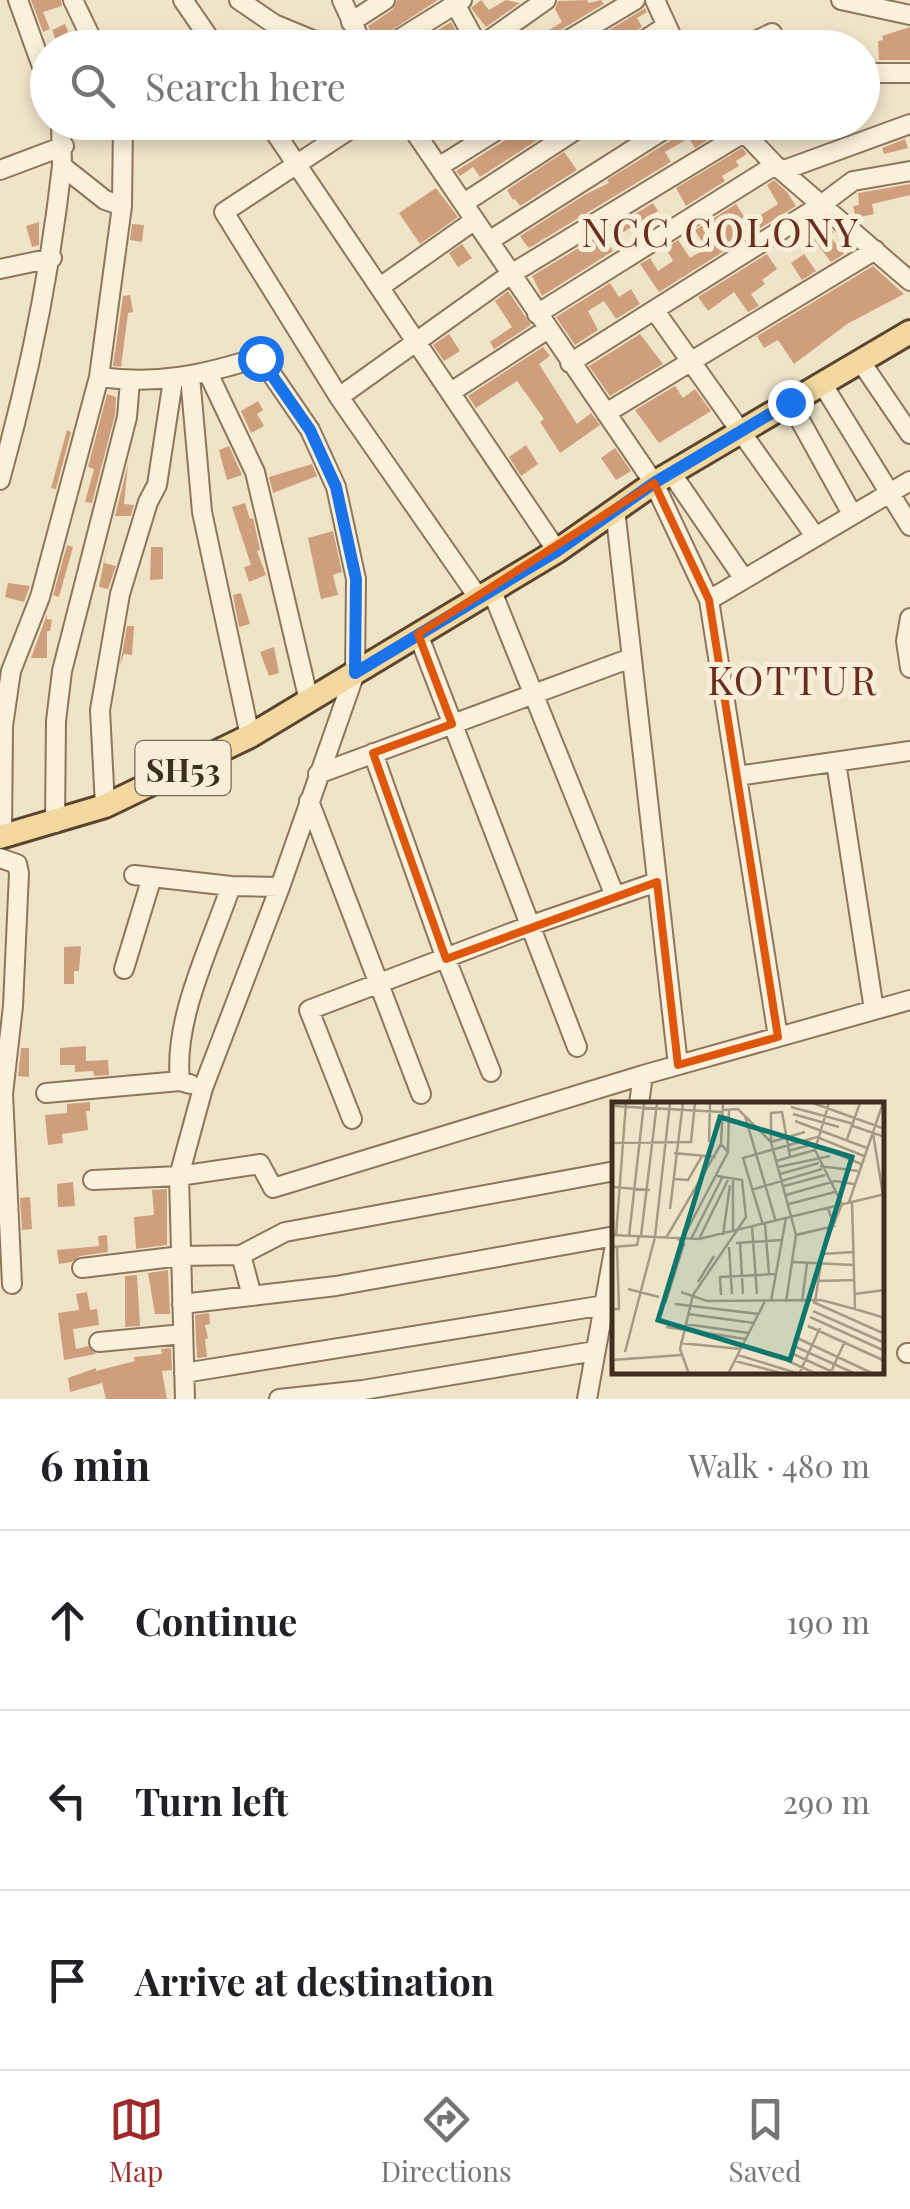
<!DOCTYPE html>
<meta charset="utf-8">
<style>
:root{--surface:#fff;--page:#f6f6f6;--text:#202124;--muted:#757577;--line:#e0e0e0;--accent:#9e2a2b}
body{margin:0;font-family:"Playfair Display",serif;background:var(--page);color:var(--text)}
.stop{position:absolute;width:30px;height:30px;margin:-22px;border:8px solid #1a73e8;border-radius:50%;background:#fff}
.stop.end{background:#1a73e8;border-color:#fff;box-shadow:0 2px 10px #0008}
.list{margin:0;padding:0;list-style:none}
h2{display:flex;justify-content:space-between;align-items:center;height:130px;margin:0;padding:0 40px;font-size:42px}
h2 small{font-size:32px;font-weight:400;color:var(--muted)}
.list li{display:grid;grid-template-columns:65px 1fr auto;gap:30px;align-items:center;box-sizing:border-box;height:180px;padding:0 40px;border-top:2px solid var(--line)}
.list b{display:block;font-size:38px;white-space:nowrap}
.list em{font-size:32px;font-style:normal;color:var(--muted)}
.icon{flex:none;width:55px;height:55px;fill:none;stroke:currentColor;stroke-width:2;stroke-linecap:round;stroke-linejoin:round}
.map{position:relative;flex:none;width:910px;height:1399px;overflow:hidden}
.search{position:absolute;background:var(--surface);box-shadow:0 5px 15px #0003;left:30px;right:30px;top:30px;height:110px;display:flex;align-items:center;gap:25px;box-sizing:border-box;padding:0 35px;border-radius:55px;color:var(--muted);font-size:38px}
.sheet{height:670px;background:var(--surface)}
nav{display:flex;justify-content:space-around;align-items:center;box-sizing:border-box;height:140px;border-top:2px solid var(--line);background:var(--surface);font-size:28px;color:var(--muted)}
nav a{display:grid;justify-items:center;gap:5px}
nav .on{color:var(--accent)}
.map>svg:first-child{display:block}
</style>
<div class="map">
<svg width="910" height="1399" viewBox="0 0 910 1399">
<rect width="100%" height="100%" fill="#f0e4c8"/>
<path fill="#cf9f7d" d="M31,0H61L62,6L43,12L50,29L43,32Z
M397,0H438L375,41L368,26L392,10Z
M481,0L489,10L506,0L520,3L486,27L471,8Z
M587,0L589,3L601,0L604,4L552,35L549,30L562,22L555,9L558,1Z
M645,8L647,12L637,18L642,27L625,38L621,48H580Z
M451,22L465,48H409Z
M65,24L70,36L75,34L82,48H59L52,30Z
M910,27V60H879L878,41L883,40L882,36Z
M448,122H462L467,131L454,139L447,128Z
M550,122L559,126L480,177L473,167L460,176L456,171L517,133L522,126L528,136Z
M688,122H722L724,130L695,148L689,138L665,152L671,162L529,248L524,242L520,236L586,194L609,183L607,180L683,133Z
M905,139L908,148L884,154L882,148Z
M742,148L747,154L736,161L739,166L722,176L725,181L686,206L676,188Z
M564,152L577,170L520,206L515,199L513,200L507,190Z
M774,180L787,192L796,206L659,292L640,264L650,258L658,271L673,261L666,248L678,240L690,258L706,248L695,230L736,204L748,223L778,204L767,185Z
M910,184V195L872,204L874,214L856,218L853,206L859,205L858,193Z
M436,188L458,217L420,244L399,213Z
M653,203L658,211L607,242L613,251L542,296L532,276Z
M820,220L834,232L829,235L844,254L831,262L809,234L808,228Z
M39,222V245L32,247L26,226Z
M132,224L144,225L142,242L130,240Z
M462,244L472,258L458,267L449,253Z
M767,254L777,269L762,280L765,284L751,294L759,306L748,312L734,292L708,311L698,297Z
M804,254L816,271L802,280L791,263Z
M873,266L904,294L847,324L794,364L778,340L764,348L757,336Z
M610,283L619,297L631,289L640,304L616,319L604,301L588,311L598,330L575,345L556,317Z
M508,291L531,325L494,349L490,342L512,327L495,301Z
M130,295L133,312L128,313L121,367H129H122L113,366L123,296Z
M449,334L460,351L444,361L433,345Z
M640,334L663,364L610,396L589,366Z
M543,347L550,356L539,364L577,424L591,413L600,425L560,453L540,422L544,419L517,381L476,408L468,396Z
M675,386L683,398L695,389L711,411L659,443L635,410Z
M107,394L116,397L115,415L92,503L85,502L94,469L88,467Z
M258,401L263,410L257,414L264,426L251,433L241,411Z
M67,430L71,432L56,489L51,488Z
M526,445L538,464L521,476L509,457Z
M229,446L242,475L227,480L219,450Z
M615,448L631,471L616,480L601,458Z
M128,464L124,504L134,505L131,516H115Z
M312,464L317,476L273,493L269,477Z
M245,503L250,519L253,518L260,550L257,551L266,575L249,582L244,567L251,565L232,507Z
M333,531L342,572L333,575L338,595L321,599L308,538Z
M67,545L73,547L59,597L53,595Z
M107,545L104,563L116,566L108,589L99,587Z
M151,547H163V579L150,580Z
M8,583L30,586L24,602L5,597Z
M241,593L250,624L239,627L233,595Z
M47,614V619L52,620L50,631H47V658H31Z
M127,626H134L132,655L124,654L120,665Z
M274,647L279,673L269,676L260,652Z
M81,946L79,971H74V984H64V947Z
M86,1046V1061L108,1060L109,1075L94,1076L93,1071L75,1072V1065H60V1048Z
M21,1048H29V1077L18,1076Z
M90,1102V1111H86L88,1130L62,1134L63,1143L48,1145L45,1115L67,1113V1104Z
M73,1182L75,1206L58,1207L57,1184Z
M167,1189V1245L136,1249L134,1217L154,1215L152,1190Z
M30,1197L32,1229L22,1230L20,1198Z
M107,1235L108,1252L80,1256L71,1262L59,1264L57,1250L99,1246L98,1236Z
M168,1270L170,1314H155L148,1273Z
M137,1275L140,1326L125,1327V1276Z
M87,1292L90,1310L97,1309L99,1325L73,1329L76,1349L88,1346L96,1354L64,1360L58,1313L79,1310L76,1294Z
M209,1313L210,1324L205,1325L208,1338L205,1339L207,1357L197,1358L195,1315Z
M171,1348L172,1370L162,1371L167,1399H106L102,1383L70,1392L68,1378L96,1368V1371L135,1361L134,1357L162,1354L161,1349Z"/>
<g fill="none" stroke-linecap="round" stroke-linejoin="round">
<defs>
<path id="minor" d="M18,0L48,83
M73,0L96,48
M183,0L216,48
M239,0L274,24L332,48
M342,0L364,48
M453,0L479,48
M655,0L677,48
M841,0L910,15
M351,22L385,0
M385,48L462,0
M478,48L546,0
M555,48L635,0
M633,48L666,26
M741,48L772,33
M805,48L825,41
M862,73H910
M268,122L557,551
M361,122L224,212L339,397L478,597
M408,122L654,483L709,600L778,1037
M734,122L775,165L910,281
M417,135L436,122
M440,166L510,122
M0,170L64,146
M784,170L910,124
M464,203L588,122
M122,206L123,122
M489,241L676,122
M0,269L52,258
M380,287L475,220
M655,311L815,536
M537,314L775,165
M861,362L910,434
M570,363L821,205L853,181L910,171
M208,373L255,472L309,701
M190,376L202,512L250,736
M99,377C159,385 203,375 260,357L310,430L336,487L356,579L355,673L280,887L203,1088L179,1176L185,1399
M823,385L910,526
M451,392L548,329
M339,397L511,274L745,132
M790,402L852,514
M606,413L875,250
M672,474L744,579
M0,480C29,377 50,273 62,166
M615,509L678,1065
M491,589L615,896
M709,600L910,481
M910,618L906,641L910,668
M418,634L577,1047
M373,753L446,959L491,1072
M836,762L874,1010
M318,774L631,658
M737,776L910,751
M309,801L421,1094
M105,806L100,710L120,594L148,502L157,485L173,380
M55,823L56,721L62,671L127,417L130,381
M2,837L3,726L11,671L40,597L99,377L122,206L105,200L62,166L61,122
M0,858L17,864L19,873L13,1006L3,1094L12,1284
M134,875L231,886L280,887
M124,969L152,877
M180,1081C173,1019 211,945 231,886
M46,1093L180,1081L190,1084
M639,1104L643,1075
M352,1119L309,1010L529,926L657,882
M93,1180L179,1176L260,1164L273,1188L643,1075L910,1000
M241,1255L252,1296
M82,1268L181,1256L241,1255L285,1232L615,1171
M182,1304L336,1286L615,1236
M99,1342L183,1334
M907,1353H910
M184,1373L605,1305
M279,1399L363,1390L595,1351
M587,1399L615,1245"/>
<path id="major" d="M0,837L105,806L250,736L557,551L654,483L910,332"/>
</defs>
<use href="#minor" stroke="#8d765c" stroke-width="22"/>
<use href="#major" stroke="#5b4430" stroke-width="28"/>
<use href="#minor" stroke="#faf1dc" stroke-width="18"/>
<use href="#major" stroke="#f3d9a0" stroke-width="22"/>
</g>
<g fill="none" stroke-linecap="round" stroke-linejoin="round">
<path stroke="#1a73e8" stroke-width="12" d="M260,358L310,430L336,487L356,579L355,673L557,551L654,483L790,402"/>
</g>
<path fill="none" stroke="#df570d" stroke-width="8" stroke-linejoin="round" d="M654,483L709,600L778,1037L678,1065L657,882L446,959L373,753L452,724L418,634Z"/>
<g text-anchor="middle" dominant-baseline="central" stroke-width="10" stroke-linejoin="round" paint-order="stroke">
<rect fill="#f7eed8" stroke="#756857" stroke-width="2.5" x="135.5" y="741" width="95" height="54" rx="8"/>
<g font-size="32" font-weight="bold" fill="#3d2e20">
<text x="183" y="768">SH53</text>
</g>
<g font-size="40" letter-spacing="2.5" fill="#6b2e1e" stroke="#f7eed8">
<text x="721" y="230">NCC COLONY</text>
<text x="793" y="678">KOTTUR</text>
</g>
</g>
<g transform="translate(612 1102)">
<rect width="272" height="272" fill="#f0e4c8"/>
<path fill="none" stroke="#a89b85" stroke-width="2.5" d="M201,1L273,27M0,4L110,10M179,5L242,22M110,8L126,7L159,40L193,30M181,12L227,25M133,14L164,120M183,19L255,46M241,24L273,35M261,31L271,93M235,37L248,1M97,40L98,1M0,41L79,40L83,1M176,49L202,42L249,62M116,50L117,8M62,51L104,55M0,56L1,1M164,59L203,48M208,64L246,69M166,65L218,54M168,72L207,61M62,77L76,78L90,54M121,78V130M172,84L213,73M0,85L38,88M139,88L210,67M174,93L223,79L242,82M237,100L271,1M240,100L243,207L273,216M177,102L223,90M58,107L71,1M153,122L157,172M151,123L131,56L205,35L252,54M140,125L145,192M0,133L87,137L273,92M111,133L118,83M184,133L222,124L216,106M4,134L14,1M17,134L32,1M29,134L45,1M54,136L109,42M71,136L116,50L109,42L111,1M79,137L110,76M87,137L116,78M124,141L170,138M128,141L131,192M0,145L25,143L27,134M117,145L120,192M210,152L241,150M180,160L242,163M206,179L242,178M86,180L102,154M16,187L47,195M69,190L95,199L209,198L243,207M242,192L273,188M109,193L108,175L164,172M159,199L174,116M174,200L184,133L159,40V11L170,10L178,55M190,200L195,162M201,200L273,232M203,200L211,148L230,102L203,48L217,1M53,202L72,142L65,136M63,202L147,212M0,207H7L5,145M201,209L273,241M76,212L142,221M198,215L273,249M73,222L137,231M196,224L273,259M54,225L134,237M185,236L262,272M68,241L129,247M182,244L244,272M13,250L43,135L58,1M179,251L225,272M126,253L188,272M0,258L69,253M123,259L169,271M176,259L205,272M77,272L68,247L81,193L134,115L130,78L105,74M116,272L153,199M187,272L208,226M218,272L233,239"/>
<path fill="#0f766e" fill-opacity="0.15" stroke="#0f766e" stroke-width="5" d="M108,15L240,55L178,258L46,218Z"/>
<rect width="272" height="272" fill="none" stroke="#3d2e20" stroke-width="5"/>
</g>
</svg>
<div class="stop" style="left:260px;top:358px"></div>
<div class="stop end" style="left:790px;top:402px"></div>
<div class="search"><svg class="icon" aria-label="search" viewBox="0 0 24 24"><circle cx="10" cy="10" r="6"/><path d="M15 15l6 6"/></svg>Search here</div>
</div>
<section class="sheet">
<h2>6 min<small>Walk · 480 m</small></h2>
<ul class="list">
<li><svg class="icon" aria-label="ahead" viewBox="0 0 24 24"><path d="M12 20V5M6 11l6-6 6 6"/></svg><div><b>Continue</b></div><em>190 m</em></li>
<li><svg class="icon" aria-label="left" viewBox="0 0 24 24"><path d="M17 20v-9H6M10 6l-5 5 5 5"/></svg><div><b>Turn left</b></div><em>290 m</em></li>
<li><svg class="icon" aria-label="arrive" viewBox="0 0 24 24"><path d="M6 21V4h12l-3 4 3 4H6"/></svg><div><b>Arrive at destination</b></div></li>
</ul>
</section>
<nav>
<a class="on"><svg class="icon" aria-label="map" viewBox="0 0 24 24"><path d="M3 6l6-2 6 2 6-2v14l-6 2-6-2-6 2zM9 4v14M15 6v14"/></svg>Map</a>
<a><svg class="icon" aria-label="directions" viewBox="0 0 24 24"><path d="M12 3l9 9-9 9-9-9zM9 14v-3h6M13 9l2 2-2 2"/></svg>Directions</a>
<a><svg class="icon" aria-label="saved" viewBox="0 0 24 24"><path d="M7 4h10v16l-5-4-5 4z"/></svg>Saved</a>
</nav>
